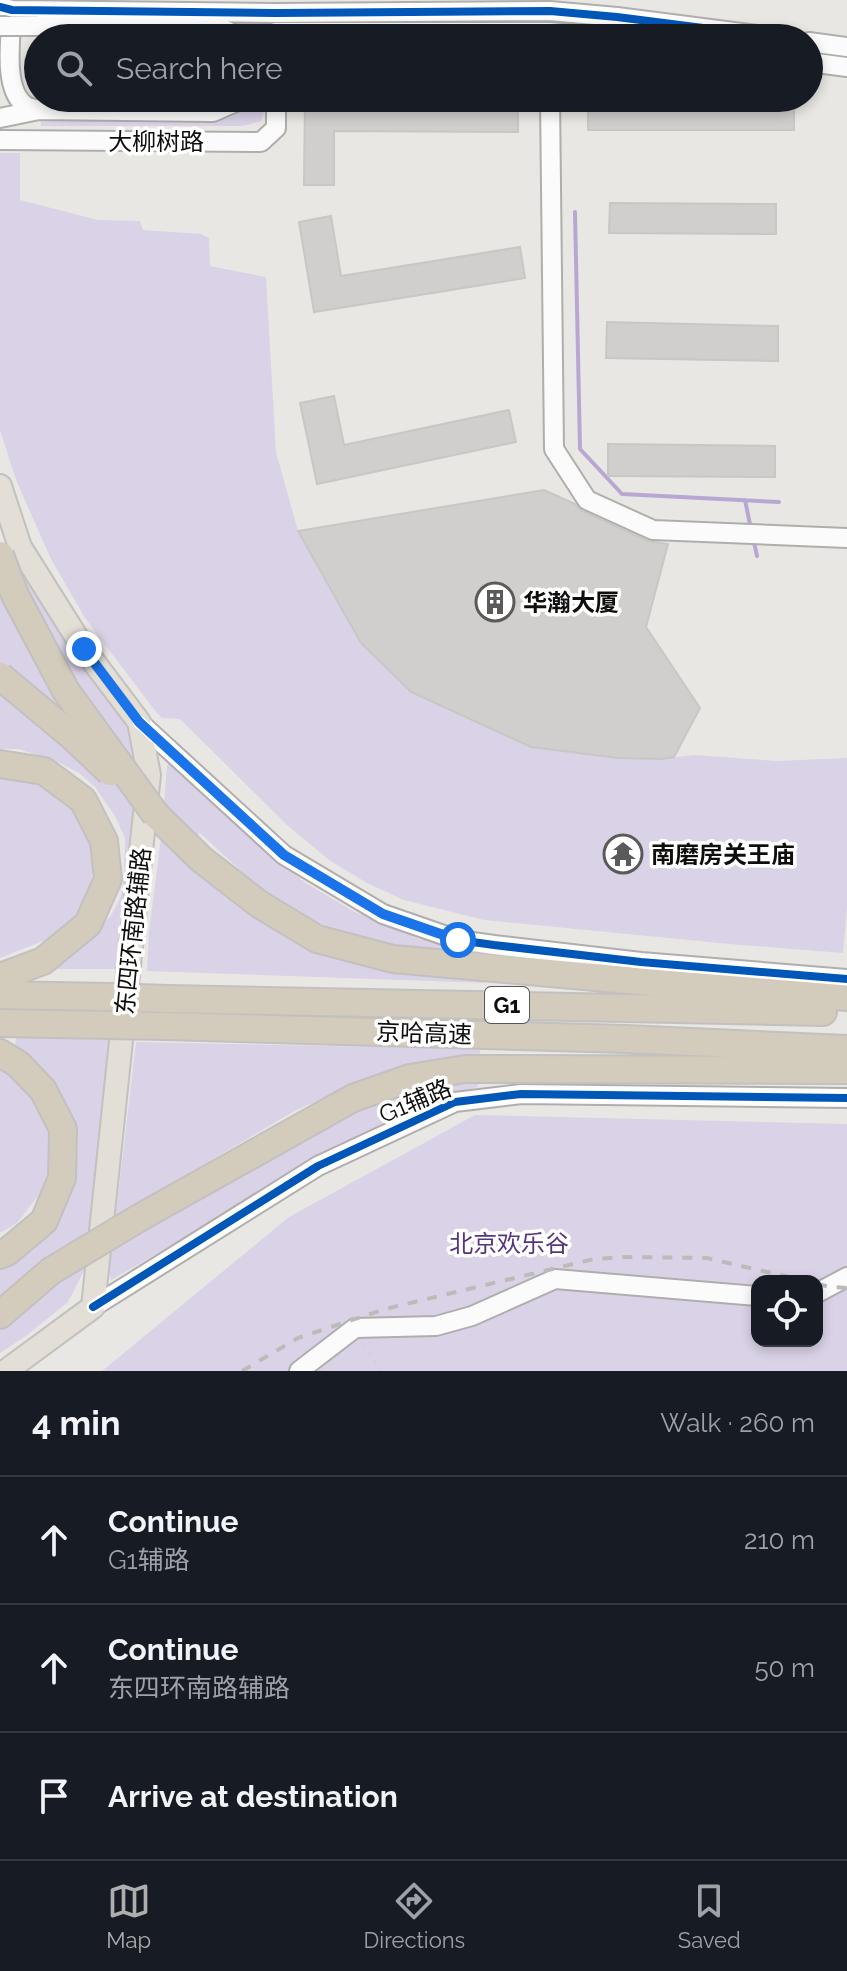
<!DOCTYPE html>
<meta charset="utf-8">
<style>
:root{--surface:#171b24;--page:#242831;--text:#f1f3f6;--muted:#9ea1a6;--line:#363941;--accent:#aeaeaf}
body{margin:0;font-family:Raleway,"Noto Sans SC",sans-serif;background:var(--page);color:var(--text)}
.controls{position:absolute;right:24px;bottom:24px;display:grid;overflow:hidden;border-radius:16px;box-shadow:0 4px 12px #0003}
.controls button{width:72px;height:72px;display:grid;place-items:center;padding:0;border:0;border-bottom:2px solid var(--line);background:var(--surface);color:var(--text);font:40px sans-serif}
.stop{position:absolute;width:24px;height:24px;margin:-18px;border:6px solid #1a73e8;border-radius:50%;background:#fff}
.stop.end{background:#1a73e8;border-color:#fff;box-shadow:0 2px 8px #0008}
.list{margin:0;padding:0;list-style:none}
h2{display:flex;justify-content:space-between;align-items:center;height:104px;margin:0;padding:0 32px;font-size:34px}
h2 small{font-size:26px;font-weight:400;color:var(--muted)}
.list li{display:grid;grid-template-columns:52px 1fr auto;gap:24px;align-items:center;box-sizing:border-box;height:128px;padding:0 32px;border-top:2px solid var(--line)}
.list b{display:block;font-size:30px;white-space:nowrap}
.list p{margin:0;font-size:26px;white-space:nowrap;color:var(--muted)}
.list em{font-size:26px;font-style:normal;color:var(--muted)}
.icon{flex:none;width:44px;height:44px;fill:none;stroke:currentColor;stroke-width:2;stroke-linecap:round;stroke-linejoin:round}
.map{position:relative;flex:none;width:847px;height:1371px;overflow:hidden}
.search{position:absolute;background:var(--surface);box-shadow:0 4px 12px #0003;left:24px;right:24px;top:24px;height:88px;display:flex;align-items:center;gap:20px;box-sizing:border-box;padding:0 28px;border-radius:44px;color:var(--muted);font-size:30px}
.sheet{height:488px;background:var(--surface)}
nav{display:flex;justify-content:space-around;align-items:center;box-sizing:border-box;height:112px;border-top:2px solid var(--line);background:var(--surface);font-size:22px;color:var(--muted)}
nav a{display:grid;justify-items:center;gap:4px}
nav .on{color:var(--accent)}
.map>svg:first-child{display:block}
</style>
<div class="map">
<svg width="847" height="1371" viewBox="0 0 847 1371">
<rect width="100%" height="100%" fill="#e9e7e4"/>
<path fill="#dad2e7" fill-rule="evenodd" d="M253,98H264V112L261,121L243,126H41V120L214,121C233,117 242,115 253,98Z
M0,153H20V200L98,220L140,221L143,230L201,234L209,238L210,266L266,277L276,452L298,531L361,643L411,692L531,747L618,758L661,759L694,755L777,761L847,758V907L843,953L729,944L484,920L404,900L367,883L329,860L287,825L180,719L162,718L156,712L85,618L51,559L16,480L0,430Z
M0,552L18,557L97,686L137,741L143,761L118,969H39L79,950L112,914L121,896L124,876L125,838L115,816L95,787L79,773L60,763L19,749H0Z
M171,760L277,861L306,883L353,911L419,939L485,950L484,960L390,948L327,927L286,905L254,883L200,833L185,850L280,924L486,978L485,983L147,971L149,932L161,838L167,766Z
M15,773L42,784L74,803L91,830L95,861L89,890L79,911L67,925L48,939L0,958V774Z
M16,1037L112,1040L94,1214L85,1269L68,1302L26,1336L0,1353V1260L56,1223L64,1211L70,1195L74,1174L69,1114L63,1098L53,1080L35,1061L15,1045Z
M136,1042L480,1049V1056L452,1058L405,1066L298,1109L133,1206L141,1229L271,1154L373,1102L431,1084L479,1076L478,1087L437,1098L394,1117L111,1280L109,1272Z
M0,1062L44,1104L53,1137L50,1171L38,1196L17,1223L0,1233Z
M475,1115L847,1124V1371H102L289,1217ZM757,1281H817V1341H757Z"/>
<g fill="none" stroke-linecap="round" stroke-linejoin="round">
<path stroke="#b8a7d2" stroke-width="4" d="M575,212L580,449L622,494L779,502
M745,500L751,529
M753,538L757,556"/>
</g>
<path fill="#d0cfcd" stroke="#c8c7c4" stroke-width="2" d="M305,98H518V132L334,131V185H304Z
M588,98H794V130H588Z
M610,203L776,204V234L609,233Z
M331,216L341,276L520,247L525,278L314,312L299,222Z
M607,322L778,326V361L606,358Z
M334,396L344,445L509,410L516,442L317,484L300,403Z
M608,444L775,446V477L608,476Z
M544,490L575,504L582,511L648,541L668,544L646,627L700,708L674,757L661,759L618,758L531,747L411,692L361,643L298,531Z"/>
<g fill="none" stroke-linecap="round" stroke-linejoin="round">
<defs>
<path id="minor" d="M0,7L12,10L275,13L550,11L617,17L781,38
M12,11C11,36 2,90 26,106C30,108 35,109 39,110
M38,26L215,27L228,31L238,38
M275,38V32H549L623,38
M809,42L847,47
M809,62L847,67
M550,98L554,449L587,500L653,530L847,538
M0,118L39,110L213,112L234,103L238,98
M0,140L261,142L276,128V98
M139,722L284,855L383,914L458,940L494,945L641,962L847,979
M817,1293L847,1277
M93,1307L318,1166L455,1102L521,1094L847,1098
M299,1371L355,1328L436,1326L472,1316L555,1279L757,1296"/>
<path id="major" d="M0,486L20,547L84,649L139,722L149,775L93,1307L6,1371"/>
<path id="highway" d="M0,764L44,771L83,800L104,841L108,879L88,924L43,961L0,977
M156,815L201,859L259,904L317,939L393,959L683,985L847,997
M0,995L110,997
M167,999L823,1012
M0,1023L107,1025
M165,1026L626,1039L847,1049
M0,1053L18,1064L43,1090L63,1129L62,1178L44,1221L7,1252L0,1255
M139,1218L353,1098L410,1078L465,1069L847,1070
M0,1315L51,1271"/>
</defs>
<use href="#minor" stroke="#b0aeac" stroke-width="22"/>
<use href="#major" stroke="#c2c1c0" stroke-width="26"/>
<use href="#highway" stroke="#c2c1c0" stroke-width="30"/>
<path stroke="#d2d2d1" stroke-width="2" stroke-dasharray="4 6" stroke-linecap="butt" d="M364,1343L380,1371"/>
<use href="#minor" stroke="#fcfbfb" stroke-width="18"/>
<use href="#major" stroke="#e3ded6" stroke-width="22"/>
<use href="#highway" stroke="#d3cbbb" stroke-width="26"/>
<path stroke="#bcbbba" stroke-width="4" stroke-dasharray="10 10" stroke-linecap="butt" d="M817,1284L831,1287L847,1288
M242,1371L298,1338L385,1309L594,1259L626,1257L707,1258L806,1281"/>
<defs>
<path id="minor-bridge" d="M0,26H38"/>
<path id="highway-bridge" d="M0,555L15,595L66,691L156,815
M0,676L73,737L110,772
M110,997L167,999
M107,1025L165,1026
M51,1271L139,1218"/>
</defs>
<use href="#minor-bridge" stroke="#b0aeac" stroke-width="22" stroke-linecap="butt"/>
<use href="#highway-bridge" stroke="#c2c1c0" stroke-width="30" stroke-linecap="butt"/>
<use href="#minor-bridge" stroke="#fcfbfb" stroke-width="18"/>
<use href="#highway-bridge" stroke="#d3cbbb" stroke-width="26"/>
<defs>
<path id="cycleway" d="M0,7L12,10L275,13L550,11L617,17L781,38
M139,722L284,855L383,914L458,940L494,945L641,962L847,979
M93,1307L318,1166L455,1102L521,1094L847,1098"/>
</defs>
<use href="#cycleway" stroke="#fff" stroke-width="13"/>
<use href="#cycleway" stroke="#0057b8" stroke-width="8"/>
</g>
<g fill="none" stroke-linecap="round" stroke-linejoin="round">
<path stroke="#1a73e8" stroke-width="10" d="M84,649L139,722L284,855L383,914L458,940"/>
</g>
<defs>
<symbol id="building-ring" viewBox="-11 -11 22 22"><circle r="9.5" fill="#fff" stroke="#5b5a58" stroke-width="1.5"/><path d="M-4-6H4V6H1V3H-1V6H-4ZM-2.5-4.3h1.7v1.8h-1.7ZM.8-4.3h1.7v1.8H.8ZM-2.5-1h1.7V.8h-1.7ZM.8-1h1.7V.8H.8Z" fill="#5b5a58"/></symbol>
<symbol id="temple-ring" viewBox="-11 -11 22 22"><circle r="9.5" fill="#fff" stroke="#5b5a58" stroke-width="1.5"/><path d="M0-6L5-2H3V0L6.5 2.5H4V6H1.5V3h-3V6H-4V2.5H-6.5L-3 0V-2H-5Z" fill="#5b5a58"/></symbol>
</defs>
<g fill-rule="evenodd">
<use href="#building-ring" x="473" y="580" width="44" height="44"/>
<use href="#temple-ring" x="601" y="832" width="44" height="44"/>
</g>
<g text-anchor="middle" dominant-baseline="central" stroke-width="7" stroke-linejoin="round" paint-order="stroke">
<rect fill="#fff" stroke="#575656" stroke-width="2" x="485" y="987" width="44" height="36" rx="6"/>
<g font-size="22" font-weight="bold" fill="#0f0e0d">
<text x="507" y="1005">G1</text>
</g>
<g font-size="24" fill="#0f0e0d" stroke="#fff">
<text x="156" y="141">大柳树路</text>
<text transform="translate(133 931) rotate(-84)">东四环南路辅路</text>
<text transform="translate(424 1033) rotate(2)">京哈高速</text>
<text transform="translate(415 1101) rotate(-23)">G1辅路</text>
</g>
<g font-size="24" font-weight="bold" fill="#0f0e0d" stroke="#fff" text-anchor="start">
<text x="523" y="602">华瀚大厦</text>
<text x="651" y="854">南磨房关王庙</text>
</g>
<g font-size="24" fill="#553480" stroke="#fff">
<text x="509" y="1243">北京欢乐谷</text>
</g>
</g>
</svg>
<div class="controls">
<button><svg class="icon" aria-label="locate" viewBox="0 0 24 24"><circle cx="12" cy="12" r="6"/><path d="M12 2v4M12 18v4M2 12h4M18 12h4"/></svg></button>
</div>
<div class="stop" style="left:458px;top:940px"></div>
<div class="stop end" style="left:84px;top:649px"></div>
<div class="search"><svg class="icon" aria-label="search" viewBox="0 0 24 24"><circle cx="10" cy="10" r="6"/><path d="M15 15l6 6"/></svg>Search here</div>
</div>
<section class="sheet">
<h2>4 min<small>Walk · 260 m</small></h2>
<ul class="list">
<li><svg class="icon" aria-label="ahead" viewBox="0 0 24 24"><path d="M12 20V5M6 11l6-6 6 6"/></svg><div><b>Continue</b><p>G1辅路</p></div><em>210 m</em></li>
<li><svg class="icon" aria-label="ahead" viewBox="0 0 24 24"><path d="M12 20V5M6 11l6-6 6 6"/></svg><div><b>Continue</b><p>东四环南路辅路</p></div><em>50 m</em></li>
<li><svg class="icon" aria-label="arrive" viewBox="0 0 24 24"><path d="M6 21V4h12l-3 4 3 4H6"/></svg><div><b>Arrive at destination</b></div></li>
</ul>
</section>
<nav>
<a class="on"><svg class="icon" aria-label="map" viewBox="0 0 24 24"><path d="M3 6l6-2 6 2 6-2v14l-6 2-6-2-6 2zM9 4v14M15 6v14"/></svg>Map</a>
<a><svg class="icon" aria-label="directions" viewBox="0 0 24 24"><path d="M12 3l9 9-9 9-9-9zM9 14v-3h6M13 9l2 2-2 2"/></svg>Directions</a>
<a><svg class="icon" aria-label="saved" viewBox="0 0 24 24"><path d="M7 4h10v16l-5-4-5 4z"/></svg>Saved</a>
</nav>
